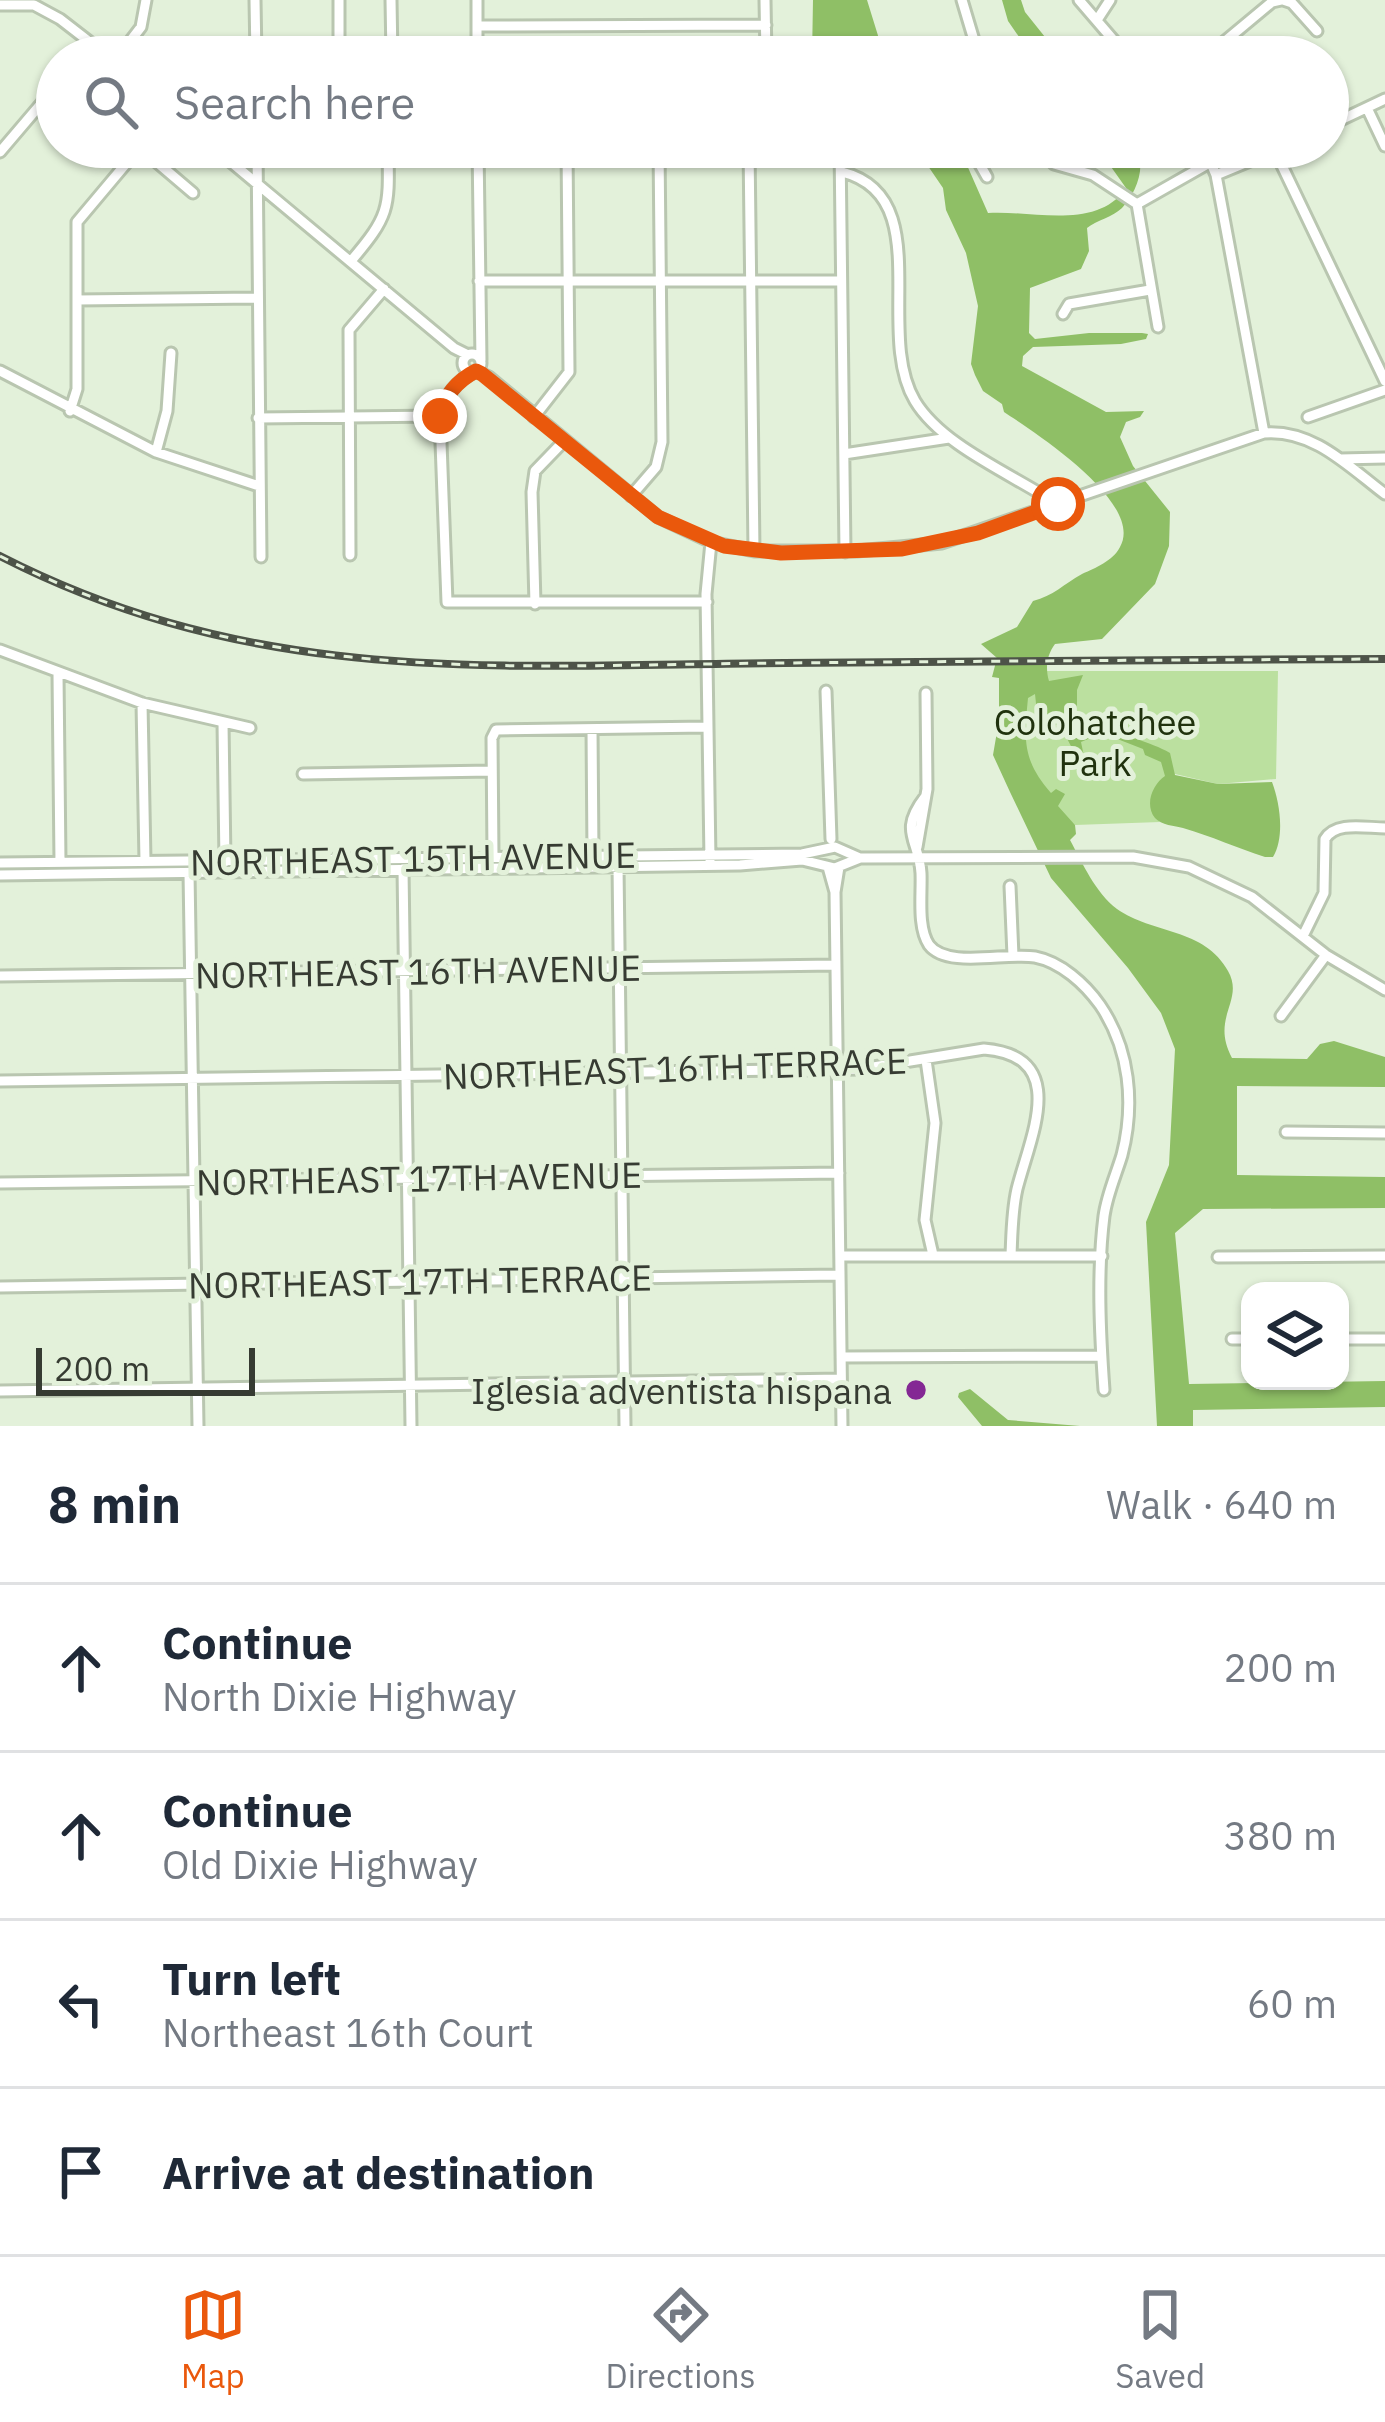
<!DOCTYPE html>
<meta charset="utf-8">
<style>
:root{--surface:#fff;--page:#f6f6f7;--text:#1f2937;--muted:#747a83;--line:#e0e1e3;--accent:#ea580c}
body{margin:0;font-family:"IBM Plex Sans",sans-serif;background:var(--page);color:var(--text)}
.controls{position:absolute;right:36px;bottom:36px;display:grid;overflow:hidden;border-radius:24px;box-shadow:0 3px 9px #0004}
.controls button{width:108px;height:108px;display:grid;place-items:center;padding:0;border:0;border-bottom:3px solid var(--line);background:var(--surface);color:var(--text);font:60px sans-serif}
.scale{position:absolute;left:36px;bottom:30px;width:219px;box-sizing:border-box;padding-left:12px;border:6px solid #363b32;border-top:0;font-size:33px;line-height:42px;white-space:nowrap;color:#363b32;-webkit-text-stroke:9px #e3f1da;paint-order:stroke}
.stop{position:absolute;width:36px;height:36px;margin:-27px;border:9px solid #ea580c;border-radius:50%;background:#fff}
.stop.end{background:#ea580c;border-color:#fff;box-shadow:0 3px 12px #0008}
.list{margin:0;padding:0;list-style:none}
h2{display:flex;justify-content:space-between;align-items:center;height:156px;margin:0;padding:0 48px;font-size:51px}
h2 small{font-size:39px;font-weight:400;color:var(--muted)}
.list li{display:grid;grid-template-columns:78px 1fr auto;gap:36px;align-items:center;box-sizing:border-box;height:168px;padding:0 48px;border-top:3px solid var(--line)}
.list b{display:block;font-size:45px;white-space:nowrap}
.list p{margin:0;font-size:39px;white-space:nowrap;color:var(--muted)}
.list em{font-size:39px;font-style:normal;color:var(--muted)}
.icon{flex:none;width:66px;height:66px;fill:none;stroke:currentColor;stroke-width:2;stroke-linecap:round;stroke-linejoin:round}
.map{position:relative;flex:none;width:1385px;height:1426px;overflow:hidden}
.search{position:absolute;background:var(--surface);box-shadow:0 3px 9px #0004;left:36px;right:36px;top:36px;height:132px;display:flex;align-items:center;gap:30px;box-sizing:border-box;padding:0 42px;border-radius:66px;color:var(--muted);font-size:45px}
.sheet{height:828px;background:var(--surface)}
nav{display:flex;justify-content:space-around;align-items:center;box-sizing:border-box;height:168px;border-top:3px solid var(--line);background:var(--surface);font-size:33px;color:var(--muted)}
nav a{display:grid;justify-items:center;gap:6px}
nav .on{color:var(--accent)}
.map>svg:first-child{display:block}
</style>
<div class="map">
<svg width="1385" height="1426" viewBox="0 0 1385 1426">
<rect width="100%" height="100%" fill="#e3f1da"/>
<path fill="#bbe09f" d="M1042,671H1278L1276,779L1218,784L1175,774L1151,796L1153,812L1160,822L1075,825C1039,802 1001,734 1023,692C1026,685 1037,677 1042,671Z"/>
<path fill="#8fbf66" d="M813,0H867L880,42L899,57H812Z
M1002,0H1021L1025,12L1061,57H1033L1008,21Z
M915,147H959L988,213C1031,210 1097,231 1126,188L1097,147H1135C1148,166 1135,195 1122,208C1113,217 1097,220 1087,228L1089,251L1081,269L1030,288L1029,333L1035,339L1089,333H1142L1148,334L1146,339L1121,344L1033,347L1023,356L1022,366L1106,412L1144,411L1140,417L1126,422L1120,437L1133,466L1170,512L1169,546L1155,584L1102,639L1055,644C1047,655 1045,667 1049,681L1083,675L1077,690V722L1085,730L1108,724C1124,738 1150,741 1170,753L1175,775L1218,784L1272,782C1280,803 1285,837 1273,857H1265C1237,848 1211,836 1183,828C1175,826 1161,825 1155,818C1144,804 1153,784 1165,776L1161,762L1145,755L1143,749L1102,733L1081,742L1089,781L1059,723L1047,731L1037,713L1035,694L1028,698C1024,739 1022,760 1051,793L1056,789L1065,794L1058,806L1075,825L1076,834L1070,840C1083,864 1095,892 1117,909C1152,934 1205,928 1228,971C1245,1001 1210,1017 1232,1058L1307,1059L1320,1044L1334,1041L1385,1057V1087L1237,1086V1175L1385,1177V1208L1203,1209L1175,1233L1189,1384L1385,1381V1407L1193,1410V1426H1157L1146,1222L1169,1165L1175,1049L1161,1013L1128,968L1051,878L1010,792L993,755L999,720V678L992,677L997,658L981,644L1017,627L1033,601C1053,596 1064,584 1082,574C1095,568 1113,561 1120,547C1145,503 1034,432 1004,412L1002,404L983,391L975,375L971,364L978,306L966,253L946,210L943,188Z
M970,1389L1008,1420L1080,1426H982L958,1397L959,1393Z"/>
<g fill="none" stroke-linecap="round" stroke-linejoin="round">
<defs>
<path id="minor" d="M255,0L256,57
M339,0V57
M391,0L392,57
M477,0V57
M765,0L766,57
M962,0L979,57
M1079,0L1128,57
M1283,0L1292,3L1317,31
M0,5H34L60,19L109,57
M1097,20L1110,0
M477,26L766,25
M118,57L141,27L146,0
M1206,57L1272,2L1281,0
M1367,108L1385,146
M1328,126L1385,99
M139,147L193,193
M213,147L454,348L468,355
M257,147L261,557
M478,147L481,360
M749,147L754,551
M840,147L845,552
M970,147L987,177
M1040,147L1054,164L1093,175L1137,204
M1204,147L1216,175L1264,433
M1275,151L1385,381
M0,152L57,85
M842,172C938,196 873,331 915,401C942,446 1014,475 1057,504
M1216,175L1284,147
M1137,204L1158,327
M1137,204L1211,162
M351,261C391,214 389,208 388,147
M479,281H841
M77,300L258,298
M1063,314L1069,304L1150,290
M463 363a9 9 0 1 1 18 0a9 9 0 1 1-18 0Z
M0,371L156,452L259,486
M476,371L489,377L658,517L711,542L754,551H857L942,543L1264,433C1313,429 1348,466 1385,494
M474,372C457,381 443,397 440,416L447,602H707
M70,411L77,389V222L140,147
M534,417L569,372L567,147
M1308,417L1385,390
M258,418L440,416
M156,452L167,411L171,353
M844,454L949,438
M1340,459L1385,458
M631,496L656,467L662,442L659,147
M350,555L349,330L384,289
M535,604L532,492L535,471L563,442
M0,650L142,703L250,728
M58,674L60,862
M826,691L831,839
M142,703L145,861
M223,723L225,862
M592,729L593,855
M303,774L492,771
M925,797C898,832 919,839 921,873C922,894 917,927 929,945C947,969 1007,952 1035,957C1061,962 1085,984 1100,1005C1130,1049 1135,1104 1122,1155C1116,1175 1107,1194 1104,1216C1097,1272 1100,1334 1104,1390
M917,847L927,789L926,693
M493,856L492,738L496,730L707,727
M710,860L706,594L711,542
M0,863L802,854L835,847L860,858
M618,866L625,1426
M828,867L835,892L839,867
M403,869L411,1426
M189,873L198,1426
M0,875L740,865L802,860L835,868L860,858L1133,857L1189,867L1252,897L1326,955L1385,990
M1010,886L1013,956
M835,892L842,1426
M1303,936L1324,893L1325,839C1336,821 1365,828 1385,828
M0,976L836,965
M1281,1016L1326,955
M926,1060L935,1123L925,1220L933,1255
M0,1081L861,1069L984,1049C1071,1056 1030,1137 1017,1189C1012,1211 1012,1233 1011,1255
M1286,1132L1385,1133
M0,1183L839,1173
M840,1256H1102
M1218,1257L1385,1256
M0,1287L840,1275
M1232,1339H1250
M1340,1339H1385
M841,1357L1101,1356
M0,1391L841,1379"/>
</defs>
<use href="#minor" stroke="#b9c6b0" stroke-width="15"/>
<use href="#minor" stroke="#fff" stroke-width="9"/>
<defs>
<path id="rail" d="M0,556C260,689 503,665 784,663C984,661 1185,660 1385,659"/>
</defs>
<use href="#rail" stroke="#4d5348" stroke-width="8"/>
<use href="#rail" stroke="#e3f1da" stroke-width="3" stroke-dasharray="9" stroke-linecap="butt"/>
</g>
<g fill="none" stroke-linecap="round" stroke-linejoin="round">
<path stroke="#ea580c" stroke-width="15" d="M440,416C443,397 458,380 476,371L482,374L658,517L724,546L781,553L902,549L978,533L1058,504"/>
</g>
<circle fill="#842894" stroke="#e3f1da" stroke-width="4.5" cx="916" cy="1390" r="12"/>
<g text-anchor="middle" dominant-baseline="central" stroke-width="10" stroke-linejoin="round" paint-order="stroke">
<g font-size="36" fill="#20320e" stroke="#e3f1da">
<text x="1095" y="721">Colohatchee<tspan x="1095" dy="41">Park</tspan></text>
</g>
<g font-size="36" fill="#363b32" stroke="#e3f1da">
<text transform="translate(413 858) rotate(-1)">NORTHEAST 15TH AVENUE</text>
<text transform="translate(418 971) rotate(-1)">NORTHEAST 16TH AVENUE</text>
<text transform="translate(675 1068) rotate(-2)">NORTHEAST 16TH TERRACE</text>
<text transform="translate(419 1178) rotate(-1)">NORTHEAST 17TH AVENUE</text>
<text transform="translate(420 1281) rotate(-1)">NORTHEAST 17TH TERRACE</text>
</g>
<g font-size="36" fill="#363b32" stroke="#e3f1da" text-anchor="end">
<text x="892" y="1390">Iglesia adventista hispana</text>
</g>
</g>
</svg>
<div class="controls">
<button><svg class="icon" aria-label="layers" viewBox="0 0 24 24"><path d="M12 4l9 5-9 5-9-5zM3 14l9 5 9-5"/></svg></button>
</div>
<div class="scale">200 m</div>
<div class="stop" style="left:1058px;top:504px"></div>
<div class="stop end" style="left:440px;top:416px"></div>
<div class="search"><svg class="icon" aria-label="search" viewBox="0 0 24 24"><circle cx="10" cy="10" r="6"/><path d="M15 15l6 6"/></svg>Search here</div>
</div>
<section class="sheet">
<h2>8 min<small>Walk · 640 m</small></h2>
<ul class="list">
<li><svg class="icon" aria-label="ahead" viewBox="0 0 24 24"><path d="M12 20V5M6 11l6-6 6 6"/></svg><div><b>Continue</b><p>North Dixie Highway</p></div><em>200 m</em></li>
<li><svg class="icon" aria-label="ahead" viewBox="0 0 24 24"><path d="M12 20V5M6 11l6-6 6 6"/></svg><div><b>Continue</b><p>Old Dixie Highway</p></div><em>380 m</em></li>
<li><svg class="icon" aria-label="left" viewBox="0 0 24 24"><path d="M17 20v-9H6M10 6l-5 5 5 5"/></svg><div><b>Turn left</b><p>Northeast 16th Court</p></div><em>60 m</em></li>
<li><svg class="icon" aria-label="arrive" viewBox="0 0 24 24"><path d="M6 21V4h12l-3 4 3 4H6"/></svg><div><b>Arrive at destination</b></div></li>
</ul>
</section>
<nav>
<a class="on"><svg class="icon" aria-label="map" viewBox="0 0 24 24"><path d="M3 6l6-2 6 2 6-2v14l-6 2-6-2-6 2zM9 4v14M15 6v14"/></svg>Map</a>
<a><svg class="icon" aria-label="directions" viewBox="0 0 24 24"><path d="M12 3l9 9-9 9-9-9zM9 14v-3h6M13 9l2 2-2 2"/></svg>Directions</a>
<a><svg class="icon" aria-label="saved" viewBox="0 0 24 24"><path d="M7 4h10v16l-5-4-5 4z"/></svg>Saved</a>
</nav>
